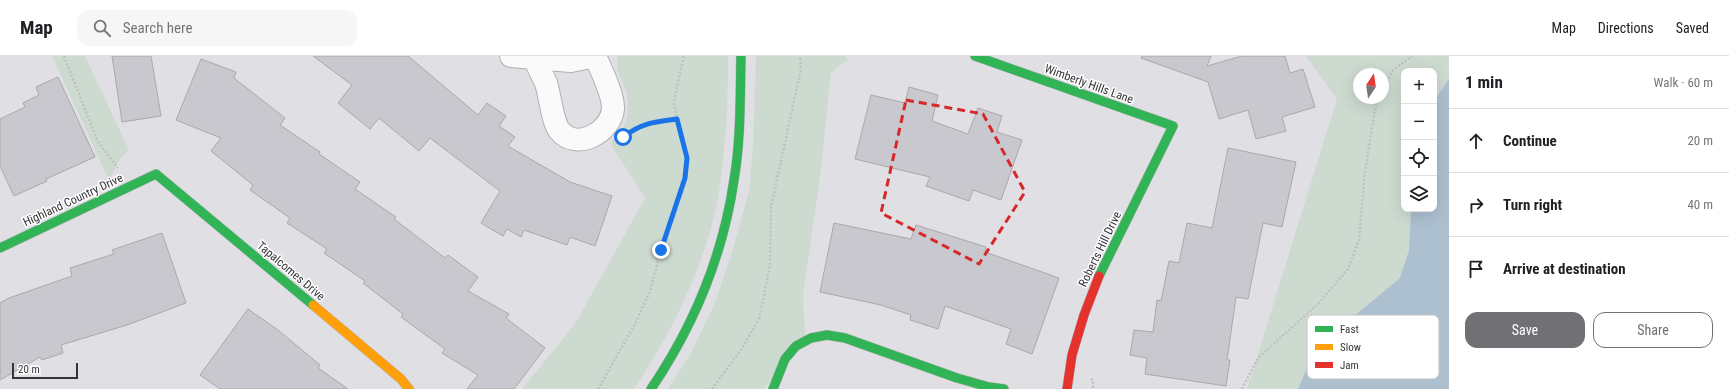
<!DOCTYPE html>
<meta charset="utf-8">
<style>
:root{--surface:#fff;--page:#f6f6f6;--text:#202124;--muted:#757577;--line:#e0e0e0;--accent:#717074}
body{margin:0;font-family:"Roboto Condensed",sans-serif;background:var(--page);color:var(--text)}
.controls{position:absolute;right:12px;top:12px;display:grid;overflow:hidden;border-radius:8px;box-shadow:0 4px 16px #0002}
.controls button{width:36px;height:36px;display:grid;place-items:center;padding:0;border:0;border-bottom:1px solid var(--line);background:var(--surface);color:var(--text);font:20px sans-serif}
.compass{position:absolute;left:1353px;top:12px;width:36px;height:36px;border-radius:50%;background:var(--surface);box-shadow:0 4px 16px #0002;rotate:13deg}
.scale{position:absolute;left:12px;bottom:10px;width:66px;box-sizing:border-box;padding-left:4px;border:2px solid #353538;border-top:0;font-size:11px;line-height:14px;white-space:nowrap;color:#353538;-webkit-text-stroke:3px #fff;paint-order:stroke}
.stop{position:absolute;width:12px;height:12px;margin:-9px;border:3px solid #1a73e8;border-radius:50%;background:#fff}
.stop.end{background:#1a73e8;border-color:#fff;box-shadow:0 1px 4px #0008}
.list{margin:0;padding:0;list-style:none}
h2{display:flex;justify-content:space-between;align-items:center;height:52px;margin:0;padding:0 16px;font-size:17px}
h2 small{font-size:13px;font-weight:400;color:var(--muted)}
.list li{display:grid;grid-template-columns:26px 1fr auto;gap:12px;align-items:center;box-sizing:border-box;height:64px;padding:0 16px;border-top:1px solid var(--line)}
.list b{display:block;font-size:15px;white-space:nowrap}
.list em{font-size:13px;font-style:normal;color:var(--muted)}
.actions{display:flex;gap:8px;padding:12px 16px}
.actions a{flex:1;padding:9px 0;border:1px solid var(--accent);border-radius:12px;text-align:center;font-size:14px;color:var(--accent)}
.actions .main{background:var(--accent);color:#fff}
.icon{flex:none;width:22px;height:22px;fill:none;stroke:currentColor;stroke-width:2;stroke-linecap:round;stroke-linejoin:round}
.map{position:relative;flex:none;width:1449px;height:333px;overflow:hidden}
header{display:flex;align-items:center;gap:24px;box-sizing:border-box;height:56px;padding:0 20px;background:var(--surface);border-bottom:1px solid var(--line)}
header strong{font-size:19px}
nav{display:flex;gap:22px;margin-inline-start:auto;font-size:14px}
.search{width:280px;height:36px;background:var(--page);display:flex;align-items:center;gap:10px;box-sizing:border-box;padding:0 14px;border-radius:12px;color:var(--muted);font-size:15px}
main{display:flex}
aside{flex:1;background:var(--surface)}
.map>svg:first-child{display:block}
</style>
<header>
<strong>Map</strong>
<div class="search"><svg class="icon" aria-label="search" viewBox="0 0 24 24"><circle cx="10" cy="10" r="6"/><path d="M15 15l6 6"/></svg>Search here</div>
<nav><a>Map</a><a>Directions</a><a>Saved</a></nav>
</header>
<main>
<div class="map">
<svg width="1449" height="333" viewBox="0 0 1449 333">
<rect width="100%" height="100%" fill="#e0dfe4"/>
<path fill="#cddad0" fill-rule="evenodd" d="M52,0H85L129,94L120,103L109,124Z
M618,0H728C728,46 726,91 719,136C707,207 673,274 634,333H522L575,268L645,142L610,87C614,82 620,78 623,72C628,64 629,48 627,39C624,23 614,19 618,0Z
M756,0H844L848,3L831,17L819,129L803,238L805,281L764,333H668L690,299L714,249L732,197L749,135L753,93Z
M1306,0H1449V23L1434,45V15H1404V153H1411L1409,194L1400,222L1330,280L1309,307L1298,333H1247L1337,43ZM1359,18H1383V42H1359Z"/>
<path fill="#adc0d0" d="M1449,23V333H1298L1309,307L1330,280L1400,222L1409,194L1411,153H1434V45Z"/>
<path fill="#c9c8cf" stroke="#a9a8ac" d="M112,0H151L161,60L122,66Z
M313,0H408L478,59L487,47L506,60L499,70L515,81L508,90L570,126L612,140L595,190L570,181L567,189L524,174L521,181L507,173L503,180L481,167L500,135L430,82L419,95L379,62L370,73L338,47L352,29Z
M1142,0H1211L1207,10L1242,0H1285L1290,17L1303,13L1315,51L1282,61L1286,75L1256,83L1248,54L1219,63L1208,26L1141,2Z
M201,3L236,16L234,22L285,62L280,69L320,96L319,98L360,126L355,133L396,161L394,163L445,202L448,199L478,221L468,235L509,258L506,262L545,292L514,333H467L478,319L442,297L445,293L401,261L403,258L363,227L365,225L324,197L327,193L287,167L290,162L250,134L253,129L211,95L221,82L176,64Z
M58,21L95,101L46,123L47,125L14,140L0,110V63L25,51L23,47L39,39L36,31Z
M909,31L938,39L932,65L968,78L978,52L1002,60L997,76L1022,84L1001,144L973,134L969,145L926,130L930,121L855,103L871,39L905,47Z
M1228,92L1296,106L1282,171L1263,167L1248,243L1236,241L1227,304H1230L1226,330L1145,318L1147,302L1130,299L1134,274L1153,276L1157,244L1161,245L1169,205L1179,207L1187,167L1212,172Z
M834,167L911,183L916,169L986,191L985,196L1059,222L1032,298L1006,288L1011,273L945,250L938,273L910,264L911,259L881,249L820,236Z
M162,177L186,247L127,269L61,289L63,297L42,304L40,301L0,324V247L9,242L72,220L70,212L114,198L112,194Z
M248,253L278,274L320,309L318,312L348,333H220L200,319Z"/>
<g fill="none" stroke-linecap="round" stroke-linejoin="round">
<defs>
<path id="street" d="M511,0L571,5L595,0
M534,2C538,10 542,19 546,27C550,39 552,64 559,74C576,96 612,76 613,52C613,37 601,14 595,0"/>
<path id="fast" d="M975,0L1173,70L1099,220
M0,192L156,118L313,249
M651,333C693,271 723,199 734,124C741,83 740,41 741,0
M773,333L785,303L796,290L811,282L827,279L845,282L957,322L989,331L1004,333"/>
<path id="slow" d="M313,249L401,323L409,333"/>
<path id="jam" d="M1067,333L1072,299L1084,259L1099,220"/>
</defs>
<use href="#street" stroke="#b0afb2" stroke-width="24"/>
<use href="#fast" stroke="#b0afb2" stroke-width="10"/>
<use href="#slow" stroke="#b0afb2" stroke-width="10"/>
<use href="#jam" stroke="#b0afb2" stroke-width="10"/>
<path stroke="#c0c0c1" stroke-width="2.5" stroke-dasharray="2 2" stroke-linecap="butt" d="M64,0L98,86L118,112
M1383,33L1393,14L1412,0
M628,77C643,67 659,65 677,63
M1091,323L1093,324V333
M598,333L635,268L650,235L667,172L685,122L687,102L674,48L676,34L684,0
M712,333L741,294L759,263L770,210L771,151L801,13L800,0
M1242,333L1258,302L1318,248L1348,213L1359,184L1365,116L1376,47L1378,42"/>
<use href="#street" stroke="#fafafb" stroke-width="22"/>
<use href="#fast" stroke="#30b455" stroke-width="9"/>
<use href="#slow" stroke="#ff9f0a" stroke-width="9"/>
<use href="#jam" stroke="#e5322d" stroke-width="9"/>
</g>
<g fill="none" stroke-linecap="round" stroke-linejoin="round">
<path stroke="#1a73e8" stroke-width="5" d="M623,81C642,67 653,66 677,63L687,102L685,122L661,194"/>
</g>
<path fill="none" stroke="#d62828" stroke-width="3" stroke-dasharray="8 5" stroke-linejoin="round" d="M906,44L983,58L1025,136L979,208L881,157Z"/>
<g text-anchor="middle" dominant-baseline="central" stroke-width="3" stroke-linejoin="round" paint-order="stroke">
<g font-size="12" fill="#353538" stroke="#fff">
<text transform="translate(1089 28) rotate(20)">Wimberly Hills Lane</text>
<text transform="translate(73 144) rotate(-25)">Highland Country Drive</text>
<text transform="translate(1100 193) rotate(-64)">Roberts Hill Drive</text>
<text transform="translate(291 215) rotate(40)">Tapalcomes Drive</text>
</g>
</g>
<rect x="1307" y="259" width="132" height="64" rx="6" fill="#fff" stroke="#c2c2c3" stroke-width="1"/>
<rect x="1315" y="270" width="18" height="6" fill="#30b455"/>
<rect x="1315" y="288" width="18" height="6" fill="#ff9f0a"/>
<rect x="1315" y="306" width="18" height="6" fill="#e5322d"/>
<g font-size="11" fill="#353538">
<text x="1340" y="277">Fast</text>
<text x="1340" y="295">Slow</text>
<text x="1340" y="313">Jam</text>
</g>
</svg>
<div class="controls">
<button>+</button>
<button>−</button>
<button><svg class="icon" aria-label="locate" viewBox="0 0 24 24"><circle cx="12" cy="12" r="6"/><path d="M12 2v4M12 18v4M2 12h4M18 12h4"/></svg></button>
<button><svg class="icon" aria-label="layers" viewBox="0 0 24 24"><path d="M12 4l9 5-9 5-9-5zM3 14l9 5 9-5"/></svg></button>
</div>
<svg class="compass" viewBox="-18 -18 36 36"><path d="M0-13l5 13h-10z" fill="#e53935"/><path d="M0 13l5-13h-10z" fill="#757577"/></svg>
<div class="scale">20 m</div>
<div class="stop" style="left:623px;top:81px"></div>
<div class="stop end" style="left:661px;top:194px"></div>
</div>
<aside>
<h2>1 min<small>Walk · 60 m</small></h2>
<ul class="list">
<li><svg class="icon" aria-label="ahead" viewBox="0 0 24 24"><path d="M12 20V5M6 11l6-6 6 6"/></svg><div><b>Continue</b></div><em>20 m</em></li>
<li><svg class="icon" aria-label="right" viewBox="0 0 24 24"><path d="M7 20v-9h11M14 6l5 5-5 5"/></svg><div><b>Turn right</b></div><em>40 m</em></li>
<li><svg class="icon" aria-label="arrive" viewBox="0 0 24 24"><path d="M6 21V4h12l-3 4 3 4H6"/></svg><div><b>Arrive at destination</b></div></li>
</ul>
<div class="actions"><a class="main">Save</a><a>Share</a></div>
</aside>
</main>
